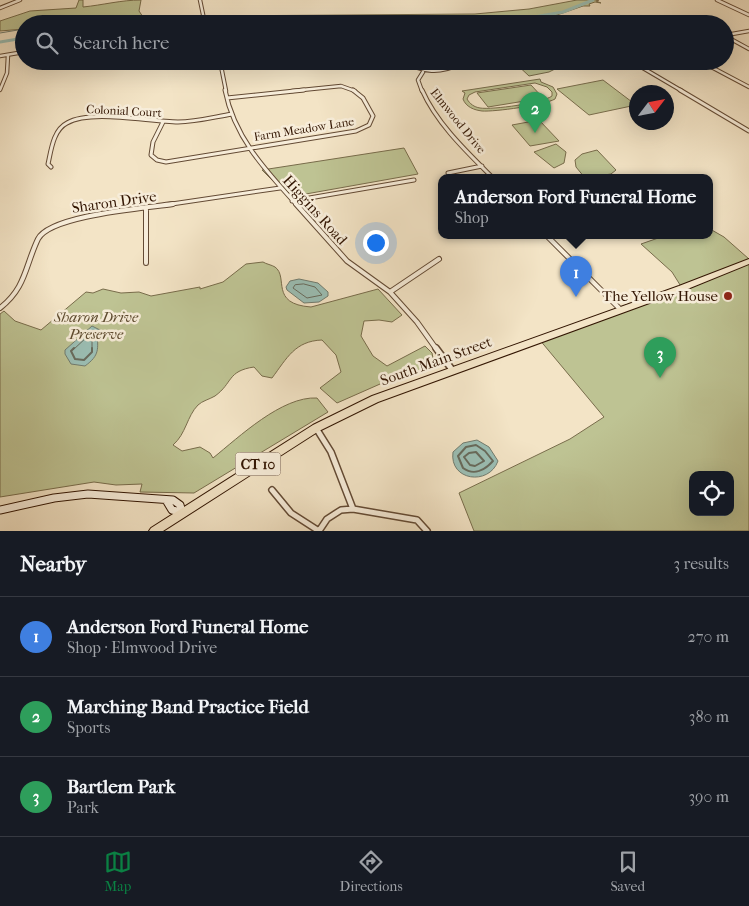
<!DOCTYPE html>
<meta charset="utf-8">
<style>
:root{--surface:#171b24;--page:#20242c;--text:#f1f3f6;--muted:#9ea1a6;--line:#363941;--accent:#0b8043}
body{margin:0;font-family:"IM FELL French Canon",serif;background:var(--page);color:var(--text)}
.controls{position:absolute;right:15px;bottom:15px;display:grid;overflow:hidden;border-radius:10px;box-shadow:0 5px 20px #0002}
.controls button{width:45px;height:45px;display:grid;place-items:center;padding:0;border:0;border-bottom:1px solid var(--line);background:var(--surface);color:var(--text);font:25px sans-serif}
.compass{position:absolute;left:629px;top:85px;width:45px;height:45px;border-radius:50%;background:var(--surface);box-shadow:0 5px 20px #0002;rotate:58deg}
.you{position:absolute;left:375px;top:242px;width:18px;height:18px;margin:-12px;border:4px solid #fff;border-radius:50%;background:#1a73e8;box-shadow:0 0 0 8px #1a73e833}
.badge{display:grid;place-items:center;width:32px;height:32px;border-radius:50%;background:var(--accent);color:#fff;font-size:16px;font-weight:700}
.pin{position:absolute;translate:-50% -41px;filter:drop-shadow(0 1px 2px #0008)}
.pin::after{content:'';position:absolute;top:26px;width:18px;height:15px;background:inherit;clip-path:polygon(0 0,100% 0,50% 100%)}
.popup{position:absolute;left:438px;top:174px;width:275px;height:65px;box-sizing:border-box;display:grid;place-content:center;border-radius:10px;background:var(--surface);filter:drop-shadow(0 1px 4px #0005);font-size:16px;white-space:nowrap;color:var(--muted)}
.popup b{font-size:19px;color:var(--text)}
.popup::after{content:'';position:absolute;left:50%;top:100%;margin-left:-10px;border:10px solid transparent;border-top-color:var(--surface)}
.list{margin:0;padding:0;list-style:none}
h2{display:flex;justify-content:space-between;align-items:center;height:65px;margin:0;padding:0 20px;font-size:21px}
h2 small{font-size:16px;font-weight:400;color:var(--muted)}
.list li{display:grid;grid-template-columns:32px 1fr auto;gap:15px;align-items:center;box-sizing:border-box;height:80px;padding:0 20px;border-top:1px solid var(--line)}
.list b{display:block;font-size:19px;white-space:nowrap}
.list p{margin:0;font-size:16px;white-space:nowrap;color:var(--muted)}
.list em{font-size:16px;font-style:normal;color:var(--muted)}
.icon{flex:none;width:28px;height:28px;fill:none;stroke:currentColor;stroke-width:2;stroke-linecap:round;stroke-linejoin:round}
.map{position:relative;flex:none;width:749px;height:531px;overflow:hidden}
.search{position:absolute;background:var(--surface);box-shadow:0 5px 20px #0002;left:15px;right:15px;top:15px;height:55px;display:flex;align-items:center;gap:12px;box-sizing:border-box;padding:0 18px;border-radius:28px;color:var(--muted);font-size:19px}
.sheet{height:305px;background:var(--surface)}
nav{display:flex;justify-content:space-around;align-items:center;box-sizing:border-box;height:70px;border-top:1px solid var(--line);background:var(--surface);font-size:14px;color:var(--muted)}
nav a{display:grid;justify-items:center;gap:2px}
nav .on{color:var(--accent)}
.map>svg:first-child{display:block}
</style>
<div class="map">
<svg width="749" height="531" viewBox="0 0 749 531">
<rect width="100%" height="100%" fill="#f3e4c6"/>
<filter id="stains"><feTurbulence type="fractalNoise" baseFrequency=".004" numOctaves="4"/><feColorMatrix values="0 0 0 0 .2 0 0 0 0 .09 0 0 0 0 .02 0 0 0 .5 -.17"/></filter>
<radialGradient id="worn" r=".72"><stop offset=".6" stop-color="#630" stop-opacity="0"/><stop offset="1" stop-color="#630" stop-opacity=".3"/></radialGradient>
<path fill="#bec393" stroke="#786c4b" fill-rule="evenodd" d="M79,0H83V7C103,5 121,0 141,0L139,11L143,17L200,16V19L154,20L111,24H24V29L0,31V21L30,11L76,8Z
M577,0H599L596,1L601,3L595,2L589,4L590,6H583L551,17L534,19H208L207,16L475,14L529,9Z
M513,61H563L561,66L549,72L529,76Z
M540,79L541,82L553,87L557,94L555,99C545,105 494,112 482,111C474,110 466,107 463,99L465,93L462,91ZM535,83L547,87L552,92V96C543,103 492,110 480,108C474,107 470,104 467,99L469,95L475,92Z
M603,80L636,105L589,115L557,89Z
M531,85L543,98L488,107L477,93Z
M539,120L559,141L530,146L512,125Z
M556,144L566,152L564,163L554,168L534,152Z
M404,148L418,174L289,197L262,170Z
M597,150L616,170L611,174L585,178L576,167L575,160L582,154Z
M710,229L724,237L749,259V531H474L459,493L570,439L604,417L539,339L682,288L672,272L641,244L664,236H710ZM693,475H730V512H693Z
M263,262C266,264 272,265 275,267C289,277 269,304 311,307L378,289L402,315L392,322L379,320L364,321L361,336L373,356L387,366L425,346L432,353L434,363L413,375L405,373L337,403L320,388L341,372L336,355L322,340C295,341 287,358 272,378L262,376L254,367C227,371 233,383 215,396C210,399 202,401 198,405C187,416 186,434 173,445L182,451L200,447L210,453L213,458C239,437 282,396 317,398L328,412L194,493L140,492L142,484L116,485L94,482L0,497V314L4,311L15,321L41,330L86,292L93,293L103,289L121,293L139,292L151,296L200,287V289L223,282L246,264Z"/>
<path fill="#9bbfb5" stroke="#717b6e" d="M299,279L318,283L328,292V296L319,302L304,303L287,290L286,287L290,281Z
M92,326L102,331L97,332C98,349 100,355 85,366L71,364L65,354V350Z
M477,440L489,447L498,461C489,486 449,481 453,452L463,443Z"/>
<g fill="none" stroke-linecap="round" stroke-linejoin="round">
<path stroke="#676a5c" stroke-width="1" d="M304,284L315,287L322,295L307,298L293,288L295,285Z
M73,350L88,336L92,337V350"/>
<path stroke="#676a5c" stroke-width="2" d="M74,348L71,351L75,359L84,360L92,352V348
M476,445L485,451L493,461C485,470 474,476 463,468L458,456L466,447Z
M476,452L484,461L475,466L470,465L464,457L469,453Z"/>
<path stroke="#717b6e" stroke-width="1" d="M37,24L67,21
M0,33L24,29"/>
<path stroke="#9bbfb5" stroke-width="3" d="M211,18L534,17L563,12L593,0
M109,24L146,19L197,18
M0,42L24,38"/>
<defs>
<path id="street-far3" d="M200,0L205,24
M717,0L749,15
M0,8L20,0
M749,31L732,34L729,38L749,49
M0,56L24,52
M220,61L226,91
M404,61C423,73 440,74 460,64L461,61
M631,61L682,91
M700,61L749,87
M0,90L7,73L8,55
M292,91L341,86L355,91
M422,91L418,80L423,72"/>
<path id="street-far2" d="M225,90C234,137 266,171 297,205
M422,90C437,124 467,152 493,178
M680,90L749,131
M227,98L304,90
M163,122L153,142L151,155L157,160L166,162L356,131L369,125L373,116L363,98L353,90
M51,167L48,164C51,151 53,130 67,123C91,109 149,122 178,122C196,122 214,117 232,114
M448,173L482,166
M292,201L414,180
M165,205L280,188"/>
<path id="street-far1" d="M296,204L347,261L390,292L417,322L437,350
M146,209V263
M547,236L620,309
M390,292L439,259
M0,308C26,288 25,266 38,239C50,215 146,208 173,204"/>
<path id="street" d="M436,348L453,371
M316,428L331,452L353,509
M272,490L291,513L319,531
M319,531L327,519L341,510L353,509L417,520L427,531"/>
<path id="secondary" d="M0,510L54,498L88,494L173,500L180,505L182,512L172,510L166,500"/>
<path id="highway" d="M749,259V264L685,290L378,402L319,431L163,531H149L151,528L313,425L372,396L679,286Z"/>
</defs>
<use href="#street-far3" stroke="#634a34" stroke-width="4.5"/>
<use href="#street-far2" stroke="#634a34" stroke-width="5"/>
<use href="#street-far1" stroke="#634a34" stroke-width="6"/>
<use href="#street" stroke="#634a34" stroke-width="8"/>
<use href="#secondary" stroke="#331603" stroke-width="9"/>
<use href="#highway" stroke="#331603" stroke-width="2"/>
<use href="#street-far3" stroke="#f7edda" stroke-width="2.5"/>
<use href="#street-far2" stroke="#f7edda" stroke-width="3"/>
<use href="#street-far1" stroke="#f7edda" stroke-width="4"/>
<use href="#street" stroke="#f7edda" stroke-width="5"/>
<use href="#secondary" stroke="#f7edda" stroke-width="7"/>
<use href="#highway" fill="#f3e4c6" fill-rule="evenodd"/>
</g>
<circle fill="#8f2418" stroke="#f7edda" stroke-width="2" cx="728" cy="296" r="5"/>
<g text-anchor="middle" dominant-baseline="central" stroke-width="5" stroke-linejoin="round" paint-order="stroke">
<g font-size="12" fill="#331603" stroke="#f7edda">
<text transform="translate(124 111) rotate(3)">Colonial Court</text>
<text transform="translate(458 121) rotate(51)">Elmwood Drive</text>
<text transform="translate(304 129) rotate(-9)">Farm Meadow Lane</text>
</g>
<rect fill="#f7edda" stroke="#6e5644" stroke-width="1" x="235.5" y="452.5" width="45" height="23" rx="4"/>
<g font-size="14" font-weight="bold" fill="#331603">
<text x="258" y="464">CT 10</text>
</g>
<g font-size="15" fill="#331603" stroke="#f7edda">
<text transform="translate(114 202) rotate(-8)">Sharon Drive</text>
<text transform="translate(315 210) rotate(48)">Higgins Road</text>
<text transform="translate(436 361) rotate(-20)">South Main Street</text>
</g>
<g font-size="15" fill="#331603" stroke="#f7edda" text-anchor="end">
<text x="718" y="296">The Yellow House</text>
</g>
<g font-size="15" font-style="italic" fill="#5d4a2e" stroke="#f7edda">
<text x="96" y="317">Sharon Drive<tspan x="96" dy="17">Preserve</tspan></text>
</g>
</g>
<rect width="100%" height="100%" filter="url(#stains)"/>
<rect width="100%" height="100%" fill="url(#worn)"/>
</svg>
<div class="controls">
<button><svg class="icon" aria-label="locate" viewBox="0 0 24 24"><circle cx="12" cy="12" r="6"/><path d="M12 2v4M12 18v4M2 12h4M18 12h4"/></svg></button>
</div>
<svg class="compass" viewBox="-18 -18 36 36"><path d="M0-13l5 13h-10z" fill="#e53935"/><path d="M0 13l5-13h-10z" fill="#9ea1a6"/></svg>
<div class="you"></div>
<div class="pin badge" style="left:576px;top:297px;background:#3f7fe0">1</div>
<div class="popup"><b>Anderson Ford Funeral Home</b>Shop</div>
<div class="pin badge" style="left:535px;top:133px;background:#2e9e5b">2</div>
<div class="pin badge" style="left:660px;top:378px;background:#2e9e5b">3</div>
<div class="search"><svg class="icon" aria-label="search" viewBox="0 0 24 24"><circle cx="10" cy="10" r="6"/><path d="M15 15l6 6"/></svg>Search here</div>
</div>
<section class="sheet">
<h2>Nearby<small>3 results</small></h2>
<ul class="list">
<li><span class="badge" style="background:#3f7fe0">1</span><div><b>Anderson Ford Funeral Home</b><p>Shop · Elmwood Drive</p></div><em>270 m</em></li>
<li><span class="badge" style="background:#2e9e5b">2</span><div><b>Marching Band Practice Field</b><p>Sports</p></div><em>380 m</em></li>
<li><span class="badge" style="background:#2e9e5b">3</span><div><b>Bartlem Park</b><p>Park</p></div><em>390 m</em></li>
</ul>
</section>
<nav>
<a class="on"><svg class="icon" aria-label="map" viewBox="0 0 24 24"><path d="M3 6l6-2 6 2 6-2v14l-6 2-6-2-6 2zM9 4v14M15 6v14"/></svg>Map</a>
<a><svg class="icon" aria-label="directions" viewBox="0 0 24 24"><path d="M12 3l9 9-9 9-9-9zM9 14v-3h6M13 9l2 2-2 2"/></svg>Directions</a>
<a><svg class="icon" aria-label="saved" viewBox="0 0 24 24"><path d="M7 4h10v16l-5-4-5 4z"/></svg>Saved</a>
</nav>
